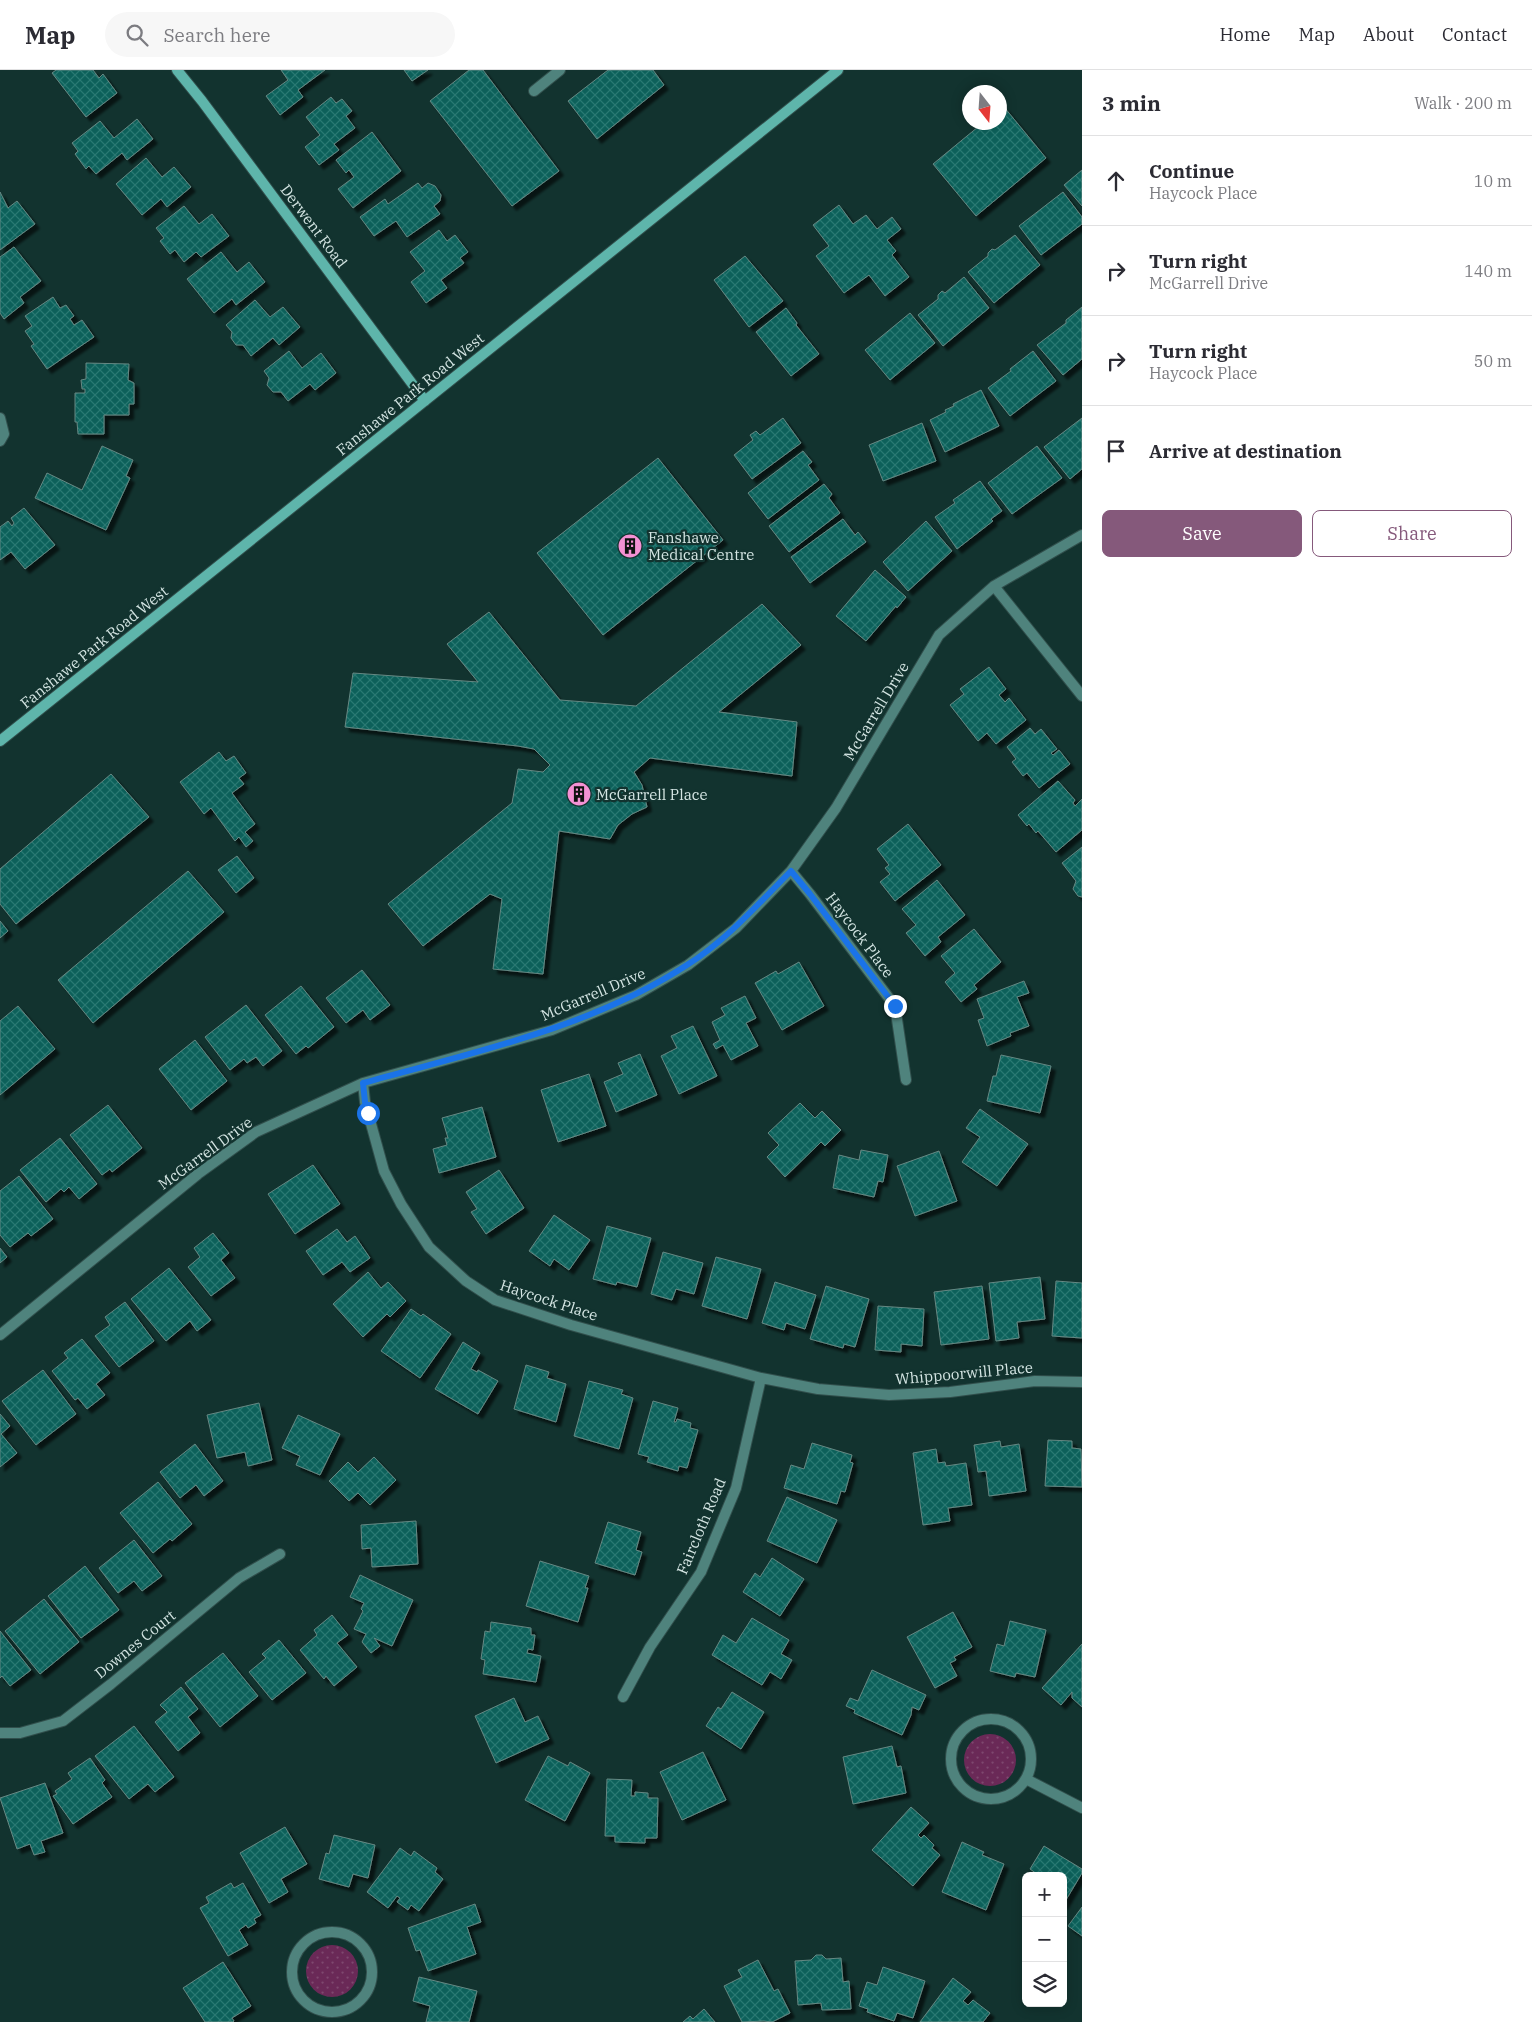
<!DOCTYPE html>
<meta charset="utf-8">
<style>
:root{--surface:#fff;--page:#f7f7f7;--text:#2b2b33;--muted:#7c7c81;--line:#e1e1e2;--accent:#85597b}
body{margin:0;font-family:"IBM Plex Serif",serif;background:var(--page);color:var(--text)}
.controls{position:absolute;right:15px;bottom:15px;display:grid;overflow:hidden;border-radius:8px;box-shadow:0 2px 12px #0003}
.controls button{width:45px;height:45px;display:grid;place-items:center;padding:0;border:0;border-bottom:1px solid var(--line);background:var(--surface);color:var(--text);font:25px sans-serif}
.compass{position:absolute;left:962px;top:15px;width:45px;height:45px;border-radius:50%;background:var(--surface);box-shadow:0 2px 12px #0003;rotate:163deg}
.stop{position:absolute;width:15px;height:15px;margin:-11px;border:4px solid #1a73e8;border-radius:50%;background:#fff}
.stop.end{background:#1a73e8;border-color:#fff;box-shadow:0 1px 5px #0008}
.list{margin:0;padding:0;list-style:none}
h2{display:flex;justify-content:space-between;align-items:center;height:65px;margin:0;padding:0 20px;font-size:21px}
h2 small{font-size:16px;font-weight:400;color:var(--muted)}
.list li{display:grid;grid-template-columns:32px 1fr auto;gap:15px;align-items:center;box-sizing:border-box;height:90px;padding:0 20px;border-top:1px solid var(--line)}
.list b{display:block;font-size:19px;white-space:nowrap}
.list p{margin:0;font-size:16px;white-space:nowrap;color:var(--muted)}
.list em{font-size:16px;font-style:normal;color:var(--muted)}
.actions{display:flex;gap:10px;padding:15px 20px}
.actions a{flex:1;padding:11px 0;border:1px solid var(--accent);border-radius:8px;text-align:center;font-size:18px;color:var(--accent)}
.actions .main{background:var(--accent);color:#fff}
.icon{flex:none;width:28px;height:28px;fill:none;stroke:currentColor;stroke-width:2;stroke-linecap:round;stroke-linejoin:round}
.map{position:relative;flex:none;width:1082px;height:1952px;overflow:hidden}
header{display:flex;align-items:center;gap:30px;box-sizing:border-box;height:70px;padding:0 25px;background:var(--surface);border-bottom:1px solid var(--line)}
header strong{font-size:24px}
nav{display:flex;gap:28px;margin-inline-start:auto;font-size:18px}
.search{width:350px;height:45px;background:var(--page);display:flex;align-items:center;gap:12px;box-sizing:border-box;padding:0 18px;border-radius:28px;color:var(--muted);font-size:19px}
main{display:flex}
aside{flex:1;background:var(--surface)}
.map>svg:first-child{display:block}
</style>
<header>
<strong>Map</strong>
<div class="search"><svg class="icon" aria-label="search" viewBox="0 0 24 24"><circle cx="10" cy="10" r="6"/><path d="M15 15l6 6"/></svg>Search here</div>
<nav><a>Home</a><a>Map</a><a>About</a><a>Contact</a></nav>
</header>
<main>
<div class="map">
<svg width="1082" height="1952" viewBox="0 0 1082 1952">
<defs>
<pattern id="grass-dots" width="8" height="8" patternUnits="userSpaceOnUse" patternTransform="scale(1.25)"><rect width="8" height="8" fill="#6a2957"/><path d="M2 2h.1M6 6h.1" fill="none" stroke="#7e486f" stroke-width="1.8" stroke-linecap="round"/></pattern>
<pattern id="building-cross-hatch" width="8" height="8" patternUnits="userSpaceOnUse" patternTransform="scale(1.25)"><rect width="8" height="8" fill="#08615a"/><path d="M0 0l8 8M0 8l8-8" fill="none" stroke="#2b7872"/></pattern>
<filter id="shadow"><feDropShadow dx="4.5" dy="4.5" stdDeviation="1" flood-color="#0009"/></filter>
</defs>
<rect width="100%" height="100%" fill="#12332f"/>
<path fill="url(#grass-dots)" d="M964 1690a26 26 0 1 1 52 0a26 26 0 1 1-52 0Z
M306 1901a26 26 0 1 1 52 0a26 26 0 1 1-52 0Z"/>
<path fill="url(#building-cross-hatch)" stroke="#668883" filter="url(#shadow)" d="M56,0H93L99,8L103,4L117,23L86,47L52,3Z
M281,0H325L298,20L303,27L280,45L266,26L288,10Z
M404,0H428L412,11Z
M469,0H483L559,101L512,136L430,31Z
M608,0H653L664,15L597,69L568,31Z
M331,27L336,33L342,29L352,41L346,46L355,58L334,74L339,80L319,95L305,77L320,65L306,47Z
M1004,37L1046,88L976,146L933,94L984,52H999V40Z
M137,49L153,69L127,90L122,83L96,104L89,96L86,99L75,84L78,81L72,73L100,51L114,68Z
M372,62L401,101L353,138L338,119L354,107L349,100L346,103L336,90Z
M146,88L162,107L174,97L191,117L167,137L161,129L142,145L116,114Z
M1082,100V136L1064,115Z
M418,113L422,118L428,113L435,116L441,125L440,131L434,136L440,144L407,167L396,151L374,166L360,147L385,129L388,134Z
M0,122L8,138L17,131L35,154L0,180Z
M1063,122L1082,147V154L1041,185L1019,156Z
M839,135L853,154L866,145L877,159L892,147L901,159L887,170L896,181L892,185L909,207L885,226L869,205L844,223L816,186L829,176L813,155Z
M184,136L199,154L212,144L229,166L201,187L196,182L184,192L175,180L170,184L160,171L164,168L156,158Z
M439,160L447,171L455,165L468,182L460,188L464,193L441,210L447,218L426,233L411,212L425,201L410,182Z
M1015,165L1040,195L994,233L968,202L988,186V183L992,179L995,180Z
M14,177L41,211L20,227L24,233L4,249L0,243V187Z
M221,182L237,202L249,192L265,212L236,235L232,229L214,243L187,209Z
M745,186L783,231L749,257L714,210Z
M964,207L989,238L943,276L918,245L938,229V225L942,221L945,223Z
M53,227L60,238L66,235L74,246L70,249L74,255L82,250L94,267L47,299L31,276L34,274L25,261L32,256L25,246Z
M255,230L270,247L283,237L300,257L279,275L273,268L251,286L243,275H236L231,268L232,262L226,255Z
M1082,237V289L1063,305L1037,275L1066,253V250Z
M786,238L797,253L796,255L819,284L791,306L756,262Z
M910,243L935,273L890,310L865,280Z
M289,281L302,298L321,283L336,303L315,320L310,314L288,331L281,322H273L267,315L269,308L264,301Z
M1033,281L1056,311L1010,346L988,318L1011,301L1010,299Z
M86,293L129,294L128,310L134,313V334H129V345H104V364H78L77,352H75V323H85V319H82L81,310L86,309Z
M981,320L999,356L945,382L930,350L946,342L945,340L954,336L953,334Z
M783,348L801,373L752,409L734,385L753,370L750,365L756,361L760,365Z
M1082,348V399L1070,409L1044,377Z
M922,353L936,391L883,411L869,375Z
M102,376L133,390L126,406L130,408L106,460L35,428L47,403L82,420Z
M1037,376L1062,408L1012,444L988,413Z
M803,381L812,392L808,395L819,410L768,449L748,423Z
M658,388L723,470L603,565L537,483Z
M980,411L1002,441L991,449L993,451L957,479L935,447L955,433L953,430Z
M824,414L832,424L829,428L840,443L789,482L769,456Z
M24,438L55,475L25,499L11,482L0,490V457L8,451L12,456L14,453L11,448Z
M843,449L855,465L858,462L866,472L810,513L791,487Z
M926,451L952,481L908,521L883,492Z
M875,500L906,527L897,538L896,536L866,571L836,546Z
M762,534L801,575L719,642L797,652L792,706L650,688L634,702L642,715L647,737L632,744L618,755L610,769L559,761L543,904L493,899L502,829L490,824L423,876L388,834L512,733L518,699L543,702L550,695L534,679L518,676L345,657L353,603L478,612L447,574L489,542L560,630L636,636Z
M989,597L1006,619L999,625L1005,632L1009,628L1026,650L996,674L987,663L978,671L950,635L964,624L960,619Z
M1030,658L1035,664L1041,659L1057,679L1051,683L1053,685L1059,680L1070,694L1039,718L1027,703L1023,706L1012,692L1016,689L1007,677Z
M219,682L226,691L234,686L246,703L239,708L244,714L232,723L255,754L245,762L253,771L246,777L239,767L235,771L211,738L204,744L180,712Z
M111,704L149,747L16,854L0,834V799Z
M1058,711L1075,730L1073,733L1075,736L1082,729V760L1056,782L1038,761L1036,763L1029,754L1027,756L1018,745Z
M908,754L941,795L895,831L880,812L890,804L885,798L889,795L877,779Z
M1082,777V827L1078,826L1073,819L1076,811L1062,793Z
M237,786L254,808L236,823L218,800Z
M188,801L224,842L93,953L58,910Z
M937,810L965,845L938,867L941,872L925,886L906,863L916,855L902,839Z
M0,851L8,861L0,868Z
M974,859L1001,892L974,915L977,919L961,932L945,912L955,903L941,886Z
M799,892L824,936L782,960L755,913L776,901L778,904Z
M362,900L390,935L370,950L363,940L346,953L326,928Z
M1024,911L1029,923L1017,927L1029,956L1010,963L1011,966L987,976L978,950L984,948L977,929Z
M301,916L334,957L308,978L306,976L296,984L265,945Z
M745,926L756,948L746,953L758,976L731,990L723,975L716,979L713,974L720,970L712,952L725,945L721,938Z
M246,935L282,981L263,996L256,987L247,993L244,989L230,1000L205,967Z
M18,936L55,979L0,1025V951Z
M693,956L717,1006L679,1024L661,986L677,978L671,966Z
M195,970L227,1011L191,1040L159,999Z
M640,984L657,1025L616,1042L604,1012L623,1004L618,993Z
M1001,985L1051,996L1040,1043L987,1031L993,1006H996Z
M589,1004L606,1056L558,1072L541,1020Z
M800,1033L815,1048L822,1041L841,1060L825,1076L821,1072L785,1107L767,1087L779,1075L768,1063Z
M108,1035L142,1078L112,1102L110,1099L102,1105L70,1065Z
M482,1037L496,1087L439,1103L433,1079L447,1075L445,1068H448L442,1048Z
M980,1039L1028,1074L997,1116L962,1092L980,1067L966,1058Z
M60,1068L97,1114L79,1129L69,1117L64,1122L61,1119L46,1132L20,1100Z
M861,1080L888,1085L883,1112L878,1111L874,1127L833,1118L839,1085L859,1090Z
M939,1081L957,1131L915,1146L897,1096Z
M313,1095L340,1134L295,1164L268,1124Z
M499,1100L524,1138L486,1164L471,1142L477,1139L466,1122Z
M19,1106L53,1149L31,1166L28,1163L10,1177L0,1165V1121Z
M554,1145L590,1170L569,1200L554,1189L550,1196L529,1181Z
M607,1156L651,1168L637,1217L617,1212L616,1215L593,1209Z
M337,1159L347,1172L355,1166L370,1188L350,1202L342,1192L323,1205L306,1181Z
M213,1163L229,1183L221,1190L235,1208L211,1226L188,1197L200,1187L194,1178Z
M0,1178L7,1187L0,1193Z
M663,1182L703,1193L694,1224L676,1219L672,1230L651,1224Z
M716,1187L761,1199L747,1249L702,1236Z
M169,1198L211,1250L197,1261L190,1251L166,1271L131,1229Z
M368,1202L381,1218L388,1212L406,1231L390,1247L387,1244L363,1267L333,1234Z
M1040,1207L1045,1249L1017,1252L1019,1268L996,1271L989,1213Z
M1056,1211L1082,1213V1268L1052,1266Z
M775,1212L816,1225L805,1259L786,1253L784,1260L762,1253Z
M826,1216L869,1229L855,1277L844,1274L843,1278L810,1269Z
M982,1216L989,1269L941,1275L934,1222Z
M125,1232L154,1271L119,1297L95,1266L110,1255L105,1247Z
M878,1236L924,1239L922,1276L901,1274V1282L875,1280Z
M411,1239L421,1246L423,1244L451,1264L420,1308L381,1281Z
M82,1269L110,1303L96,1314L105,1325L87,1339L78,1328L75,1330L52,1301L68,1288L64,1283Z
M463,1272L480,1283L471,1299L477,1302L478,1300L498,1311L478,1344L435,1319Z
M526,1295L549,1302L547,1308L566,1314L556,1352L514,1339Z
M43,1300L76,1344L36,1375L2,1331Z
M589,1311L623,1320L621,1324L633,1328L619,1379L574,1366Z
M653,1331L678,1338L674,1352H676L677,1349L691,1353L690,1358L698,1360L687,1398L679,1396L678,1401L647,1392L649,1387L638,1384Z
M259,1333L272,1390L248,1396L245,1382L217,1388L207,1345Z
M0,1344L10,1356L1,1364L17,1383L0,1397Z
M298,1345L340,1364L320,1405L296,1395L300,1386L282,1378Z
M1048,1370L1072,1371V1378L1081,1379L1082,1417L1045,1416Z
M1000,1371L1001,1377L1019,1374L1026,1421L989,1426L986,1401L978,1402L974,1375Z
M812,1373L852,1385L850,1392L853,1393L845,1422L841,1421L837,1434L784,1418L791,1395L804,1399Z
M195,1374L223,1411L204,1426L196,1415L180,1428L160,1402Z
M936,1379L938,1393L945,1392L946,1396L966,1393L972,1435L948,1438L950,1451L923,1455L913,1383Z
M374,1387L396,1410L370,1435L358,1423L349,1431L329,1411L348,1392L358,1402Z
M158,1412L192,1454L172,1471L170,1469L153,1483L120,1443Z
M787,1427L837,1450L817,1493L767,1471Z
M416,1451L418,1494L372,1497L371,1478L362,1479L361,1455Z
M608,1452L641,1462L636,1480L642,1482L635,1505L595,1493Z
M134,1470L162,1506L142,1521L134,1511L118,1523L99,1498Z
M772,1488L804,1509L780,1546L743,1522L755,1503L760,1507Z
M540,1491L589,1506L585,1518H588L578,1552L526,1536Z
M85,1496L119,1540L81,1568L48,1526Z
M360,1505L413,1530L392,1576L374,1568L380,1576L371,1583L362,1572L366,1564L354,1559L363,1541L361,1539L364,1533L350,1527Z
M44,1529L79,1572L40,1604L5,1561Z
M953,1542L972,1577L954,1587L956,1590L950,1593L957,1606L935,1618L907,1567Z
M332,1545L348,1565L337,1573L357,1597L334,1616L326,1606L324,1609L300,1580L317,1565L314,1560Z
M752,1548L789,1570L781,1584L792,1590L781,1609L770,1602L762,1615L712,1585L723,1565L736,1573Z
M1010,1551L1046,1560L1035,1607L1016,1603L1015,1607L990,1601L997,1574L1004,1576Z
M491,1552L531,1558V1565H535L533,1580L528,1579L527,1583L541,1586L536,1612L483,1604L485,1590L481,1589L485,1561L490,1562Z
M0,1561L31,1600L10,1616L2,1606L0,1608Z
M279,1570L306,1603L272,1630L249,1602L266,1588L262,1584Z
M1082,1574V1637L1072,1628V1622L1061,1635L1042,1618Z
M223,1583L258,1626L220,1657L185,1613Z
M872,1600L926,1625L919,1640L912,1637L911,1645L902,1665L854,1643L855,1640L846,1636L850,1628L858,1631Z
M181,1617L198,1639L188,1647L200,1663L178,1681L155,1652L167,1642L160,1635Z
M732,1622L764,1642L741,1679L706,1656L718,1637L721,1639Z
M514,1628L525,1652L538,1646L549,1669L496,1693L475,1646Z
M134,1656L174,1707L155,1722L148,1714L129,1729L95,1686Z
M892,1676L897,1697L901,1696L906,1723L853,1734L843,1687Z
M703,1682L726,1730L682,1750L660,1702Z
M548,1686L568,1696L570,1692L590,1703L565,1751L525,1730Z
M90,1688L105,1710L102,1713L112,1727L73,1754L53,1726L57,1724L55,1721L72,1709L68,1703Z
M607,1709L632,1710L631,1726H635V1722L648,1723V1728H658L657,1768H645V1773L615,1772V1766H605Z
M45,1713L63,1763L41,1771L45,1782L34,1785L30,1774L17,1779L0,1728Z
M911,1737L929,1753L918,1765L921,1768L924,1765L934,1775L932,1778L940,1785L913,1816L872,1780Z
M285,1757L307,1794L281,1809L288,1822L269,1833L240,1783Z
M334,1765L375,1775L368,1808L353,1804L349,1817L319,1809L326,1783L329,1784Z
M962,1772L984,1782L982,1785L1004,1794L986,1840L942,1822Z
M1044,1776L1082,1799V1803L1063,1835V1806H1036L1037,1804L1030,1799Z
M400,1778L411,1786L414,1781L437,1798L435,1802L443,1809L419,1841L411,1835L408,1840L397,1832L400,1828L397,1826L388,1838L367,1822Z
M231,1813L234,1818L243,1813L261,1845L254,1849L256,1853L248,1858L246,1855L239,1860L248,1875L228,1886L200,1838L209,1833L206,1827Z
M475,1834L481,1852L467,1857L476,1884L428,1901L420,1880L416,1881L408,1858Z
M1082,1837V1866L1068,1856Z
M816,1885H822L826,1889L841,1888L843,1912L849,1911L851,1939L822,1940L821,1933L798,1935L795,1891L811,1890Z
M758,1890L774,1921L778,1919L790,1943L772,1952L764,1951L742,1952L724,1916L742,1907L738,1900Z
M223,1892L251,1936L232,1948L234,1951L233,1952H205L183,1918Z
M883,1897L925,1911L913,1948L897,1943L894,1951L867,1942L868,1939L859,1936L867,1912L877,1915Z
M419,1907L477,1921L469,1952H426L430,1936L413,1931Z
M953,1908L971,1922L963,1931L968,1935L973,1930L990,1943L983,1952H920Z
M704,1939L715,1952H683L690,1946L693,1949Z"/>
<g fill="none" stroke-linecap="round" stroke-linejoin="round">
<defs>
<path id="street" d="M534,21L560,0
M0,348L4,364L0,371
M994,516L1082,626
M791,801L810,824L895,936L906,1010
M363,1013L365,1032L384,1101L401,1134L429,1177L466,1211L495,1230L571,1255L761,1308L818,1319L889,1325L950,1322L1035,1311L1082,1312
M0,1265L198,1104L256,1062L363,1013L552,960L636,925L688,895L736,858L791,801L836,738L939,565L994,516L1082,465
M623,1627L650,1577L701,1502L736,1418L761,1308
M951 1689a40 40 0 1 1 80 0a40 40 0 1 1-80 0Z
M0,1663H20L63,1651L111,1614L239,1508L280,1484
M1026,1709L1082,1738
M292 1902a40 40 0 1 1 80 0a40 40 0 1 1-80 0Z"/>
<path id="secondary" d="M177,0L202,31L425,331
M0,671L838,0"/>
</defs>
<use href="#street" stroke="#314f4c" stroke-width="12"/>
<use href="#secondary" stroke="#314f4c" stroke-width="12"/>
<use href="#street" stroke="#4f837d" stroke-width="10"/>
<use href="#secondary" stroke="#5eb5ab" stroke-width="10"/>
</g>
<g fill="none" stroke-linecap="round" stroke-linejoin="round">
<path stroke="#1a73e8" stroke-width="6" d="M368,1043L365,1032L363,1013C474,982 590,958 687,895C727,870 758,834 791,801L810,824L895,936"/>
</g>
<defs>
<symbol id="building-disc" viewBox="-11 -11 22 22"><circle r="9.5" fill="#f491d4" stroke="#12332f"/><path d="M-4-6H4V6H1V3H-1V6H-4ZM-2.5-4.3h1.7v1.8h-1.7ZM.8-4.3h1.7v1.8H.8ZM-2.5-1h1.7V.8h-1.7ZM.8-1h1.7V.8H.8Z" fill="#111"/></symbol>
</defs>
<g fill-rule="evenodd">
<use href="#building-disc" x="616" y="462" width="28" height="28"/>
<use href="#building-disc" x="565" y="710" width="28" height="28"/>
</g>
<g text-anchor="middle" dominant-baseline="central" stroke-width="4.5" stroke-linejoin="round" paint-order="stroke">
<g font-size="15" fill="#d4e5e3" stroke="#12332f">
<text transform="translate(314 156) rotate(53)">Derwent Road</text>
<text transform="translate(410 324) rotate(-39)">Fanshawe Park Road West</text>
<text transform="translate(94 577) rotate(-39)">Fanshawe Park Road West</text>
<text transform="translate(876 641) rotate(-59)">McGarrell Drive</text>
<text transform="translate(860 865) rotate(53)">Haycock Place</text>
<text transform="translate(593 924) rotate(-23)">McGarrell Drive</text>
<text transform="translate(205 1083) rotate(-36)">McGarrell Drive</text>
<text transform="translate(549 1230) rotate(18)">Haycock Place</text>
<text transform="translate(964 1303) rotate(-5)">Whippoorwill Place</text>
<text transform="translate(701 1456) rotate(-67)">Faircloth Road</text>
<text transform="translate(135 1574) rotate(-39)">Downes Court</text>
</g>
<g font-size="15" fill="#d4e5e3" stroke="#12332f" text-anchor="start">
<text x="648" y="467">Fanshawe<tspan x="648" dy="17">Medical Centre</tspan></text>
<text x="596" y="724">McGarrell Place</text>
</g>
</g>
</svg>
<div class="controls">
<button>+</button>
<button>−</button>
<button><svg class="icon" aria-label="layers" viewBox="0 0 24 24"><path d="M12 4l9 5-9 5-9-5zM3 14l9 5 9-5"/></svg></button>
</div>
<svg class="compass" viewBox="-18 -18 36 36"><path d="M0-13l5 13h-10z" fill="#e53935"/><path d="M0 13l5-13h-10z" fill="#7c7c81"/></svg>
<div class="stop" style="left:368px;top:1043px"></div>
<div class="stop end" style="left:895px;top:936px"></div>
</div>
<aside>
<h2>3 min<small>Walk · 200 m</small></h2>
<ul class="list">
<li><svg class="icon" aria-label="ahead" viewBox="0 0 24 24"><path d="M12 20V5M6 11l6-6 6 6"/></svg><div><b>Continue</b><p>Haycock Place</p></div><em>10 m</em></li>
<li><svg class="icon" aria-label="right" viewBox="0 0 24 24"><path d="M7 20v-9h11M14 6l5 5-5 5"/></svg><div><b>Turn right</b><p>McGarrell Drive</p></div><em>140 m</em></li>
<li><svg class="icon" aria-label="right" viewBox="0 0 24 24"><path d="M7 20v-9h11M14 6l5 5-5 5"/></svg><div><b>Turn right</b><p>Haycock Place</p></div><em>50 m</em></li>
<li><svg class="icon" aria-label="arrive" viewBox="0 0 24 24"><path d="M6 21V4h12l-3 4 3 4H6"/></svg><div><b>Arrive at destination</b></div></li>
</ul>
<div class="actions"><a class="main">Save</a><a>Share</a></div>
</aside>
</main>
